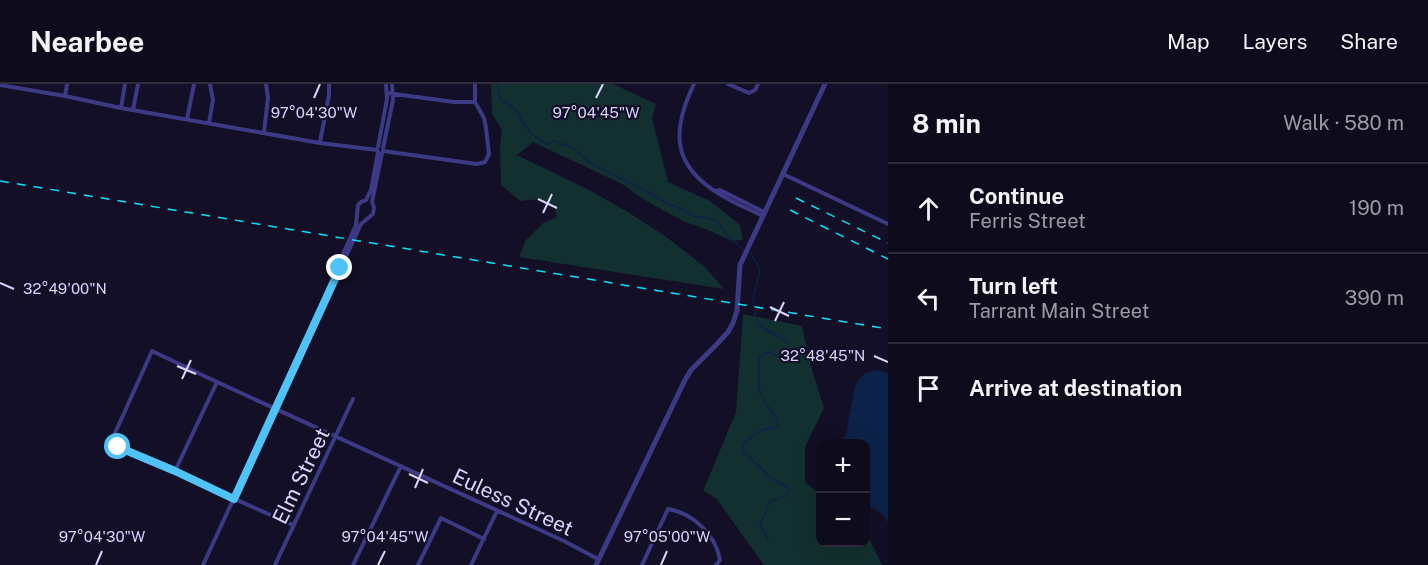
<!DOCTYPE html>
<meta charset="utf-8">
<style>
:root{--surface:#0e0b1c;--page:#171425;--text:#f1f3f6;--muted:#9b9ba3;--line:#2e2b3b}
body{margin:0;font-family:"Public Sans",sans-serif;background:var(--page);color:var(--text)}
.controls{position:absolute;right:18px;bottom:18px;display:grid;overflow:hidden;border-radius:12px;box-shadow:0 6px 24px #0002}
.controls button{width:54px;height:54px;display:grid;place-items:center;padding:0;border:0;border-bottom:2px solid var(--line);background:var(--surface);color:var(--text);font:30px sans-serif}
.stop{position:absolute;width:18px;height:18px;margin:-14px;border:4px solid #4fc3f7;border-radius:50%;background:#fff}
.stop.end{background:#4fc3f7;border-color:#fff;box-shadow:0 2px 6px #0008}
.list{margin:0;padding:0;list-style:none}
h2{display:flex;justify-content:space-between;align-items:center;height:78px;margin:0;padding:0 24px;font-size:26px}
h2 small{font-size:20px;font-weight:400;color:var(--muted)}
.list li{display:grid;grid-template-columns:39px 1fr auto;gap:18px;align-items:center;box-sizing:border-box;height:90px;padding:0 24px;border-top:2px solid var(--line)}
.list b{display:block;font-size:22px;white-space:nowrap}
.list p{margin:0;font-size:20px;white-space:nowrap;color:var(--muted)}
.list em{font-size:20px;font-style:normal;color:var(--muted)}
.icon{flex:none;width:33px;height:33px;fill:none;stroke:currentColor;stroke-width:2;stroke-linecap:round;stroke-linejoin:round}
.map{position:relative;flex:none;width:888px;height:481px;overflow:hidden}
header{display:flex;align-items:center;gap:36px;box-sizing:border-box;height:84px;padding:0 30px;background:var(--surface);border-bottom:2px solid var(--line)}
header strong{font-size:28px}
nav{display:flex;gap:33px;margin-inline-start:auto;font-size:21px}
main{display:flex}
aside{flex:1;background:var(--surface)}
.map>svg:first-child{display:block}
</style>
<header>
<strong>Nearbee</strong>
<nav><a>Map</a><a>Layers</a><a>Share</a></nav>
</header>
<main>
<div class="map">
<svg width="888" height="481" viewBox="0 0 888 481">
<rect width="100%" height="100%" fill="#130f26"/>
<path fill="#12302f" d="M491,0H613L656,20L652,34L668,98L710,117L740,141L743,156L732,157L708,146L683,137L643,115L622,100L533,58L517,71L589,106L631,130L665,152L705,183L724,205L519,173L526,156L543,139L557,133L553,120L541,115L520,117L501,101L500,63L502,46L492,30Z
M743,230L802,242L810,279L824,324L805,363V398L820,410V458H866V448L882,481H764L716,414L703,407L736,328Z"/>
<path fill="#0c2248" d="M876,286L888,289V439C884,428 876,426 866,422V360L840,359L846,351L854,306L858,296L866,289Z"/>
<g fill="none" stroke-linecap="round" stroke-linejoin="round">
<path stroke="#0c2248" stroke-width="1.5" d="M498,0L500,16L509,20L519,30L521,36L531,49L548,61L553,57L572,63L590,79L648,108L666,119L682,125L695,133H704L716,136L729,153L743,165
M751,170L760,186L753,214L756,234L760,242L786,257L790,266L782,273L768,268L759,274V306L767,321L776,333L778,344C761,344 756,349 743,360L744,368L769,392L789,405L786,412L770,417L760,442L768,455"/>
<path stroke="#3d3a85" stroke-width="4" d="M694,0C671,48 672,82 721,111C734,119 749,125 763,132
M728,0L749,9L755,6L758,0
M0,1L65,12L121,24L320,59L377,66
M387,9L454,18H475
M65,12L67,0
M121,24L125,0
M133,26L138,0
M187,35L194,0
M209,39L213,16L210,0
M264,48L268,14L266,0
M320,58L329,11V0
M378,63L387,15L386,0
M383,64L393,16L392,0
M383,67L477,80L485,78L489,70L486,44L484,34L475,18V0
M783,90L888,140
M716,107L720,106L764,128
M340,184L339,179L356,141L358,121L361,118L366,116L371,106L378,68
M175,387L217,298
M293,441L118,363L111,358L152,267L217,298L564,457L598,475
M203,481L340,184L342,181L361,140L373,130L374,123L372,118L382,69
M275,481L353,315
M353,481L401,382
M418,481L441,434L484,455
M471,481L497,427
M642,481L668,425C693,429 716,451 720,476L716,481"/>
<path stroke="#3d3a85" stroke-width="5" d="M596,481L685,296L691,286L718,259L728,248L733,239L737,227L740,181L825,0"/>
<path stroke="#00e5ff" stroke-width="1.5" stroke-dasharray="9 8" stroke-linecap="butt" d="M0,97L888,245
M796,114L888,159
M790,126L888,175"/>
</g>
<g fill="none" stroke-linecap="round" stroke-linejoin="round">
<path stroke="#4fc3f7" stroke-width="8" d="M118,363L175,387L234,415L340,184"/>
</g>
<path fill="none" stroke="#d9d4ff" stroke-width="2" d="M314,14L320,0M596,14L603,0M538,115L557,124M543,129L552,110M0,199L14,205M770,223L789,232M775,237L784,218M874,272L888,278M177,282L196,290M182,295L191,276M409,390L428,399M415,404L423,385M96,481L102,467M378,481L385,467M661,481L667,467"/>
<g text-anchor="middle" dominant-baseline="central" stroke-width="4.5" stroke-linejoin="round" paint-order="stroke">
<g font-size="21" fill="#d9d4ff" stroke="#130f26">
<text transform="translate(301 392) rotate(-64)">Elm Street</text>
<text transform="translate(513 418) rotate(25)">Euless Street</text>
</g>
</g>
<g font-size="15" text-anchor="middle" fill="#d9d4ff" stroke="#130f26" stroke-width="4.5" stroke-linejoin="round" paint-order="stroke">
<text x="314" y="34">97°04'30"W</text>
<text x="596" y="34">97°04'45"W</text>
<text x="65" y="210">32°49'00"N</text>
<text x="823" y="277">32°48'45"N</text>
<text x="102" y="458">97°04'30"W</text>
<text x="385" y="458">97°04'45"W</text>
<text x="667" y="458">97°05'00"W</text>
</g>
</svg>
<div class="controls">
<button>+</button>
<button>−</button>
</div>
<div class="stop" style="left:118px;top:363px"></div>
<div class="stop end" style="left:340px;top:184px"></div>
</div>
<aside>
<h2>8 min<small>Walk · 580 m</small></h2>
<ul class="list">
<li><svg class="icon" aria-label="ahead" viewBox="0 0 24 24"><path d="M12 20V5M6 11l6-6 6 6"/></svg><div><b>Continue</b><p>Ferris Street</p></div><em>190 m</em></li>
<li><svg class="icon" aria-label="left" viewBox="0 0 24 24"><path d="M17 20v-9H6M10 6l-5 5 5 5"/></svg><div><b>Turn left</b><p>Tarrant Main Street</p></div><em>390 m</em></li>
<li><svg class="icon" aria-label="arrive" viewBox="0 0 24 24"><path d="M6 21V4h12l-3 4 3 4H6"/></svg><div><b>Arrive at destination</b></div></li>
</ul>
</aside>
</main>
